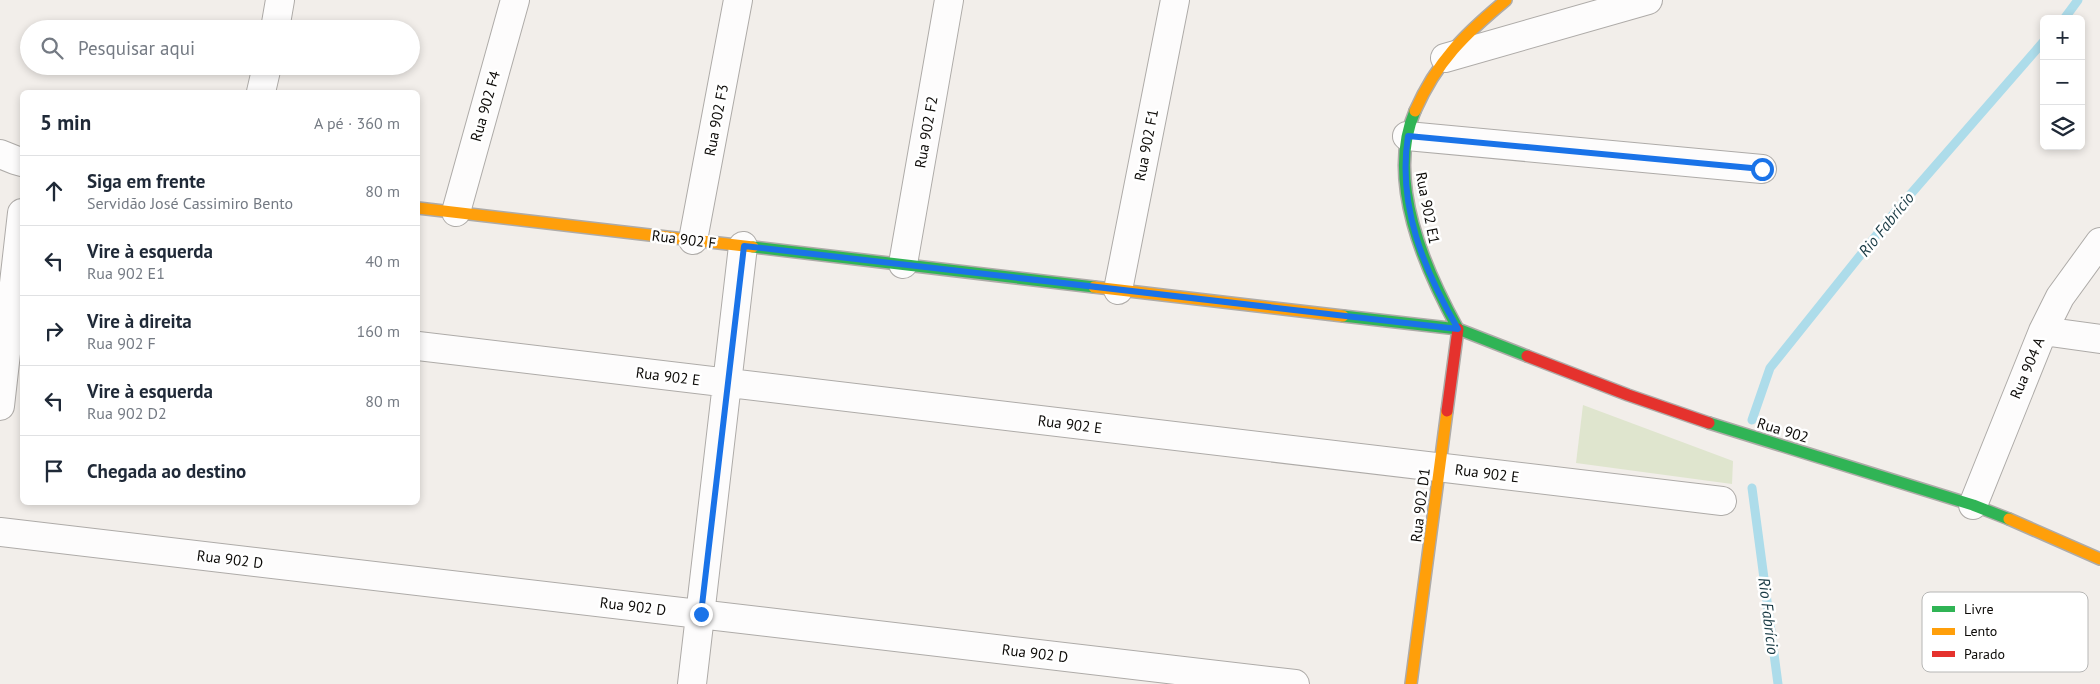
<!DOCTYPE html>
<html lang="pt">
<meta charset="utf-8">
<style>
:root{--surface:#fff;--page:#f2f2f3;--text:#1f2937;--muted:#747a83;--line:#e0e1e3}
body{margin:0;font-family:"PT Sans",sans-serif;background:var(--page);color:var(--text)}
.controls{position:absolute;right:15px;top:15px;display:grid;overflow:hidden;border-radius:8px;box-shadow:0 2px 8px #0003}
.controls button{width:45px;height:45px;display:grid;place-items:center;padding:0;border:0;border-bottom:1px solid var(--line);background:var(--surface);color:var(--text);font:25px sans-serif}
.stop{position:absolute;width:15px;height:15px;margin:-11px;border:4px solid #1a73e8;border-radius:50%;background:#fff}
.stop.end{background:#1a73e8;border-color:#fff;box-shadow:0 1px 5px #0008}
.list{margin:0;padding:0;list-style:none}
h2{display:flex;justify-content:space-between;align-items:center;height:65px;margin:0;padding:0 20px;font-size:21px}
h2 small{font-size:16px;font-weight:400;color:var(--muted)}
.list li{display:grid;grid-template-columns:32px 1fr auto;gap:15px;align-items:center;box-sizing:border-box;height:70px;padding:0 20px;border-top:1px solid var(--line)}
.list b{display:block;font-size:19px;white-space:nowrap}
.list p{margin:0;font-size:16px;white-space:nowrap;color:var(--muted)}
.list em{font-size:16px;font-style:normal;color:var(--muted)}
.icon{flex:none;width:28px;height:28px;fill:none;stroke:currentColor;stroke-width:2;stroke-linecap:round;stroke-linejoin:round}
.map{position:relative;flex:none;width:2100px;height:684px;overflow:hidden}
.search{position:absolute;background:var(--surface);box-shadow:0 2px 8px #0003;left:20px;top:20px;width:400px;height:55px;display:flex;align-items:center;gap:12px;box-sizing:border-box;padding:0 18px;border-radius:28px;color:var(--muted);font-size:19px}
.panel{position:absolute;background:var(--surface);box-shadow:0 2px 8px #0003;left:20px;top:90px;width:400px;height:415px;border-radius:8px}
.map>svg:first-child{display:block}
</style>
<div class="map">
<svg width="2100" height="684" viewBox="0 0 2100 684">
<rect width="100%" height="100%" fill="#f2eeea"/>
<path fill="#dfe5ce" d="M1583,405L1733,461L1732,484L1576,463Z"/>
<g fill="none" stroke-linecap="round" stroke-linejoin="round">
<path stroke="#addcea" stroke-width="9" d="M2064,19L2078,0
M1752,420L1770,368L1895,212L2044,41
M1752,488L1778,684"/>
<defs>
<path id="street" d="M275,29L280,0
M1445,58L1648,0
M261,92L267,66
M1407,136L1762,169
M0,154L15,160L22,162
M456,212L515,0
M693,240L738,0
M903,264L949,0
M1118,290L1175,0
M2043,331L2100,339
M418,346L1722,501
M0,406L22,213
M1973,505L2043,331L2060,297L2100,242
M0,532L1295,684
M692,684L743,246"/>
<path id="fast" d="M1415,111C1385,180 1425,269 1458,329
M753,247L1094,287
M1343,316L1458,329L1527,356
M1709,423L1973,505L2009,519"/>
<path id="slow" d="M1415,111C1437,61 1465,34 1506,0
M418,208L753,247
M1094,287L1343,316
M2009,519L2100,559
M1411,684L1447,411"/>
<path id="jam" d="M1527,356L1628,395L1709,423
M1447,411L1458,329"/>
</defs>
<use href="#street" stroke="#aeaba8" stroke-width="30"/>
<use href="#fast" stroke="#aeaba8" stroke-width="14"/>
<use href="#slow" stroke="#aeaba8" stroke-width="14"/>
<use href="#jam" stroke="#aeaba8" stroke-width="14"/>
<use href="#street" stroke="#fdfcfc" stroke-width="28"/>
<use href="#fast" stroke="#30b455" stroke-width="11"/>
<use href="#slow" stroke="#ff9f0a" stroke-width="11"/>
<use href="#jam" stroke="#e5322d" stroke-width="11"/>
</g>
<g fill="none" stroke-linecap="round" stroke-linejoin="round">
<path stroke="#1a73e8" stroke-width="6" d="M701,614L744,246L1458,329C1424,270 1397,206 1408,136L1762,169"/>
</g>
<g text-anchor="middle" dominant-baseline="central" stroke-width="5" stroke-linejoin="round" paint-order="stroke">
<g font-size="15" fill="#0d0b08" stroke="#fff">
<text transform="translate(485 106) rotate(-74)">Rua 902 F4</text>
<text transform="translate(716 120) rotate(-79)">Rua 902 F3</text>
<text transform="translate(926 132) rotate(-80)">Rua 902 F2</text>
<text transform="translate(1146 145) rotate(-79)">Rua 902 F1</text>
<text transform="translate(1428 208) rotate(79)">Rua 902 E1</text>
<text transform="translate(684 239) rotate(7)">Rua 902 F</text>
<text transform="translate(2027 368) rotate(-67)">Rua 904 A</text>
<text transform="translate(668 376) rotate(7)">Rua 902 E</text>
<text transform="translate(1070 424) rotate(7)">Rua 902 E</text>
<text transform="translate(1783 430) rotate(17)">Rua 902</text>
<text transform="translate(1487 473) rotate(7)">Rua 902 E</text>
<text transform="translate(1420 505) rotate(-83)">Rua 902 D1</text>
<text transform="translate(230 559) rotate(7)">Rua 902 D</text>
<text transform="translate(633 606) rotate(7)">Rua 902 D</text>
<text transform="translate(1035 653) rotate(7)">Rua 902 D</text>
</g>
<g font-size="16" font-style="italic" fill="#1a3b45" stroke="#fff">
<text transform="translate(1886 224) rotate(-51)">Rio Fabrício</text>
<text transform="translate(1769 616) rotate(83)">Rio Fabrício</text>
</g>
</g>
<rect x="1922" y="592" width="166" height="80" rx="8" fill="#fff" stroke="#b6b6b5" stroke-width="1"/>
<rect x="1932" y="606" width="23" height="6" fill="#30b455"/>
<rect x="1932" y="628" width="23" height="7" fill="#ff9f0a"/>
<rect x="1932" y="651" width="23" height="6" fill="#e5322d"/>
<g font-size="14" fill="#0d0b08">
<text x="1964" y="614">Livre</text>
<text x="1964" y="636">Lento</text>
<text x="1964" y="659">Parado</text>
</g>
</svg>
<div class="controls">
<button>+</button>
<button>−</button>
<button><svg class="icon" aria-label="layers" viewBox="0 0 24 24"><path d="M12 4l9 5-9 5-9-5zM3 14l9 5 9-5"/></svg></button>
</div>
<div class="stop" style="left:1762px;top:169px"></div>
<div class="stop end" style="left:701px;top:614px"></div>
<div class="search"><svg class="icon" aria-label="search" viewBox="0 0 24 24"><circle cx="10" cy="10" r="6"/><path d="M15 15l6 6"/></svg>Pesquisar aqui</div>
<section class="panel">
<h2>5 min<small>A pé · 360 m</small></h2>
<ul class="list">
<li><svg class="icon" aria-label="ahead" viewBox="0 0 24 24"><path d="M12 20V5M6 11l6-6 6 6"/></svg><div><b>Siga em frente</b><p>Servidão José Cassimiro Bento</p></div><em>80 m</em></li>
<li><svg class="icon" aria-label="left" viewBox="0 0 24 24"><path d="M17 20v-9H6M10 6l-5 5 5 5"/></svg><div><b>Vire à esquerda</b><p>Rua 902 E1</p></div><em>40 m</em></li>
<li><svg class="icon" aria-label="right" viewBox="0 0 24 24"><path d="M7 20v-9h11M14 6l5 5-5 5"/></svg><div><b>Vire à direita</b><p>Rua 902 F</p></div><em>160 m</em></li>
<li><svg class="icon" aria-label="left" viewBox="0 0 24 24"><path d="M17 20v-9H6M10 6l-5 5 5 5"/></svg><div><b>Vire à esquerda</b><p>Rua 902 D2</p></div><em>80 m</em></li>
<li><svg class="icon" aria-label="arrive" viewBox="0 0 24 24"><path d="M6 21V4h12l-3 4 3 4H6"/></svg><div><b>Chegada ao destino</b></div></li>
</ul>
</section>
</div>
